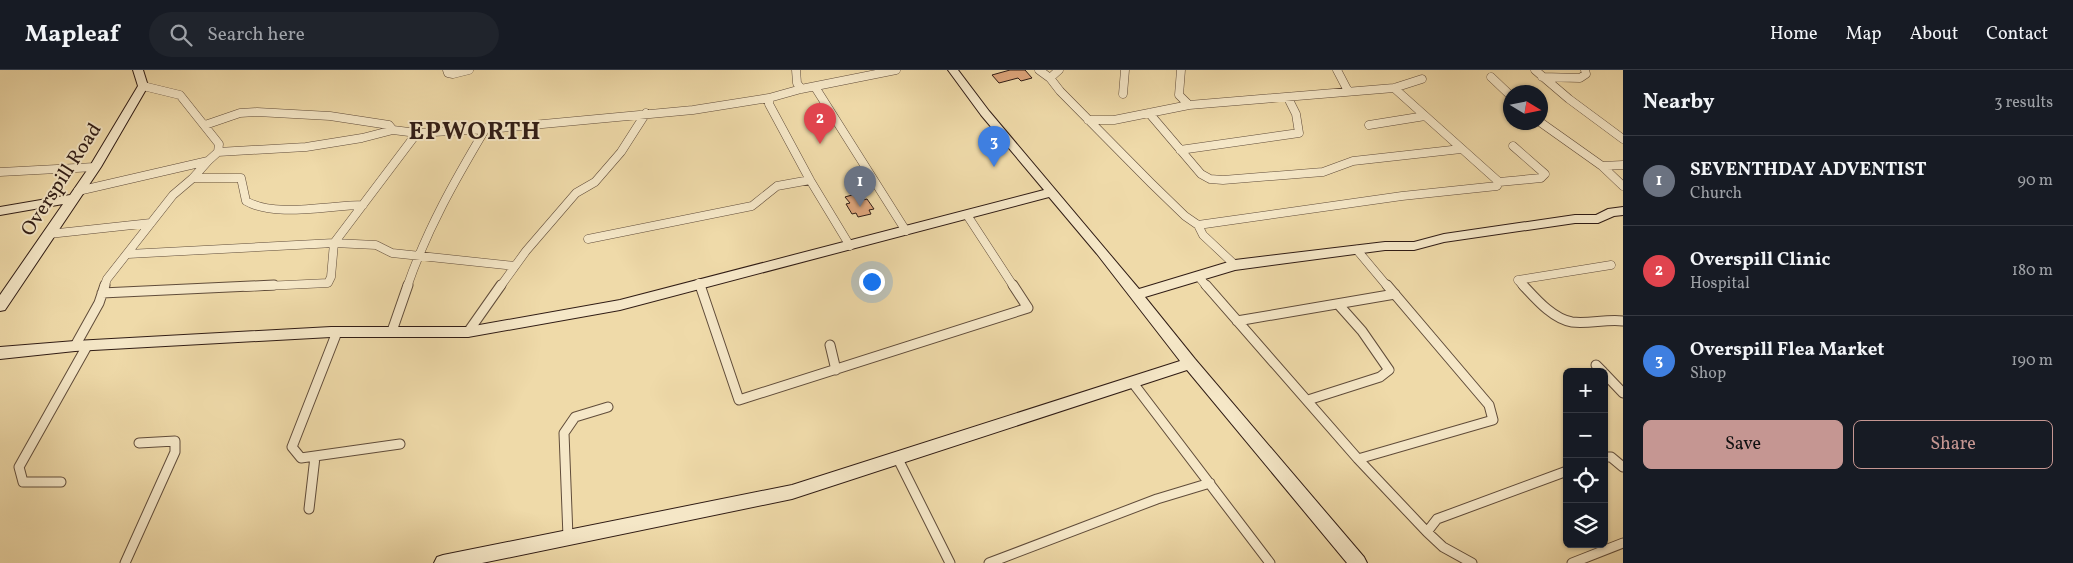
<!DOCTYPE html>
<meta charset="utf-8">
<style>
:root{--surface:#171b24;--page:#20242c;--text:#f1f3f6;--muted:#9ea1a6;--line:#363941;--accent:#c59692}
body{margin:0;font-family:Vollkorn,serif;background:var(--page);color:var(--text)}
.controls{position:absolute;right:15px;bottom:15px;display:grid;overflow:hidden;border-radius:8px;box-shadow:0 1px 4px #0004}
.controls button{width:45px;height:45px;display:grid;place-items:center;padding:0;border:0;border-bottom:1px solid var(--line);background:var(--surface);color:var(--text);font:25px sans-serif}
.compass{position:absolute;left:1503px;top:15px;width:45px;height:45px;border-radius:50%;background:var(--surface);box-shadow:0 1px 4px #0004;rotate:100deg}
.you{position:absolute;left:871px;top:211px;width:18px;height:18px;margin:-12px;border:4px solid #fff;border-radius:50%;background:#1a73e8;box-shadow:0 0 0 8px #1a73e833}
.badge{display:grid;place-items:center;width:32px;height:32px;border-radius:50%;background:var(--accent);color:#fff;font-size:16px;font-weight:700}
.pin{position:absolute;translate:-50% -41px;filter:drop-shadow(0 1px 2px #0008)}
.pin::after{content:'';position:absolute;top:26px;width:18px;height:15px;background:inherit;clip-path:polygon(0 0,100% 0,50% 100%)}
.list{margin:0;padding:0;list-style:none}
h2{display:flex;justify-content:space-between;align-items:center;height:65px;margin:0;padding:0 20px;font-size:21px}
h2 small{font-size:16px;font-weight:400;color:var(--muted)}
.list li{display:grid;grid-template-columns:32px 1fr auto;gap:15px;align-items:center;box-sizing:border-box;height:90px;padding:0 20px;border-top:1px solid var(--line)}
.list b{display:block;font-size:19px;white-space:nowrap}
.list p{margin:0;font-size:16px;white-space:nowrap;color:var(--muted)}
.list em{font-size:16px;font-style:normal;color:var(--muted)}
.actions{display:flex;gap:10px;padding:15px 20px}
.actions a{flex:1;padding:11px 0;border:1px solid var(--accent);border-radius:8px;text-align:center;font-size:18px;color:var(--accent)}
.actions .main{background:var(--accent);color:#111}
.icon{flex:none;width:28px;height:28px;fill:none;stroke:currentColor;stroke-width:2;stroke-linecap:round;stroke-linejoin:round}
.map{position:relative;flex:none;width:1623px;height:493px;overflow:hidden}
header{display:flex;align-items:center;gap:30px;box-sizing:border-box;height:70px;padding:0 25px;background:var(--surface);border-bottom:1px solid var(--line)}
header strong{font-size:24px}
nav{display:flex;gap:28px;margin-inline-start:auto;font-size:18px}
.search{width:350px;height:45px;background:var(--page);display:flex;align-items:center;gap:12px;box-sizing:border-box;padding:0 18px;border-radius:28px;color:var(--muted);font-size:19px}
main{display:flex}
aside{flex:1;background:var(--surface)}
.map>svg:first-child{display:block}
</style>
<header>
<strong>Mapleaf</strong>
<div class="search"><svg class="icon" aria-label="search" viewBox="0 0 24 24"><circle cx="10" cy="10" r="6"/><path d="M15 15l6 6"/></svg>Search here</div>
<nav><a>Home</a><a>Map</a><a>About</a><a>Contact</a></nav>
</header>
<main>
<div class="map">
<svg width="1623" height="493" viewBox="0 0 1623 493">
<rect width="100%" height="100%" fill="#efdaa9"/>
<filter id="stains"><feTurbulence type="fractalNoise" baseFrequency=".004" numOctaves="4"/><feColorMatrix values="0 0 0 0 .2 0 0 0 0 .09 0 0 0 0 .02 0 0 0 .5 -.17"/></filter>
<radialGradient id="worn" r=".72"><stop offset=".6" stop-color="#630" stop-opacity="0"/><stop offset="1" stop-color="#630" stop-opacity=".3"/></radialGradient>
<path fill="#dda57b" stroke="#301c15" d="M1010,0H1025L1032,8L1021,11L1018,8L999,13L992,5Z
M859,123L863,130L867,129L874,139L869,140L871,144L858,147L856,143L852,144L846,134L850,133L845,127Z"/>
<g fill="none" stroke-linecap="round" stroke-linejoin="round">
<defs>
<path id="street-far1" d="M447,0L448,3L453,4L469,0
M796,0L797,13L801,19
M1039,0L1050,8L1060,21L1151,113L1185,146L1198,155L1203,165L1235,195
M1181,0L1179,25L1189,35
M1337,0L1348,21
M1535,0L1569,29L1623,69
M1491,7L1510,25
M1542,7L1580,8L1586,4L1585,0
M1050,8L1059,0
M143,16L180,25L219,74L218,82L306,77L362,68L393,60L417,63L500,58L693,40L769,28
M815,17L906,161
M1394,18L1499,112
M1123,24L1125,0
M1149,43L1201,104L1210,109L1223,110L1323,102L1353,91L1461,79
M1088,50H1114L1189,35L1394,18L1422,9
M1540,52L1602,96L1623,116
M205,55L240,43L257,42L330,46L389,55L393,60
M1369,55L1425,46
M1180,80L1299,63L1296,44L1288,28
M1602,96L1623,95
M0,102L95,97
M193,108H241L246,131C274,148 330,135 363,135
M78,121L208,91L218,82
M967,145L1014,217
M1198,155L1402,126L1497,116L1499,112L1541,108L1545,104L1513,76
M49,164L151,153
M588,169L752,136L777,116L810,110
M850,176L810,110L769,34V28L801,19L896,0
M1357,180L1388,217
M128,184L334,173L376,175L392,183L515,196
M1199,207L1207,217
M1518,210L1524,217
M1518,210L1611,195
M699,213L700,217
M104,217L107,209L173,125L193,108L208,91
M246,217L328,213L331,207L334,173L417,63
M407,217C427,159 455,110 486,58
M500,217L526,181L576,123L595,112L621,82L646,43"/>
<path id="street" d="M700,215L739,330L1028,238L1013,215
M1206,215L1358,389L1427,462L1443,477L1472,493
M1523,215C1536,229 1553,249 1572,252C1589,254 1606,249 1623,251
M102,223L274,215
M1237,251L1395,224
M392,261L408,215
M337,262L292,377L301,388L400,374
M468,262L501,215
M830,275L836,300
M75,276L99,233L105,215
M1596,295L1603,302
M1604,303L1623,323
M1133,313L1270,493
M1308,330L1380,307L1389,300L1362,261L1338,234
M1604,387H1611L1623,397
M898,389L950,493
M1358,389L1493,350L1489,335L1387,215
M61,412H23L19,397L87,276
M309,439L315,387
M1427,462L1437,449L1567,401
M568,467L564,363L575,347L608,337
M125,493L175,382V371L139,373
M989,493L1157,429L1210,413
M1572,493L1623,473"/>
<path id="secondary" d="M133,0H143L148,16L101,97L5,240L0,241V225L63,134L0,145V137L70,125L90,96L138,16Z
M948,0H958L989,41L1139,219L1235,190L1385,172H1414L1444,164L1575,145H1596L1608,139L1623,137V145L1614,146L1598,153H1575L1444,172L1414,180H1385L1235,200L1145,227L1195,289L1364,487L1367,493H1347L1187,300L792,429L482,493H434L437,487L443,485L792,415L1180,291L1097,184L1049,127L620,240L468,267H331L75,281L0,289V277L75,271L331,257H468L620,230L1044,120L981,45Z"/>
</defs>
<use href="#street-far1" stroke="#604c3a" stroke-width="9"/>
<use href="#street" stroke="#604c3a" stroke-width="11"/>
<use href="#secondary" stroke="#301c15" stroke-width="2"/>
<use href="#street-far1" stroke="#f5e7c7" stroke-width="8"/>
<use href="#street" stroke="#f5e7c7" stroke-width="9"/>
<use href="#secondary" fill="#f5e7c7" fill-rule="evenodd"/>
</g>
<g text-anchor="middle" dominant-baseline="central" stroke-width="4" stroke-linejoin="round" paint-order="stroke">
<g font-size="20" fill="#301c15" stroke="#f5e7c7">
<text transform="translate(62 110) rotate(-57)">Overspill Road</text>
</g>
<g font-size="25" font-weight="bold" letter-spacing="1" fill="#301c15" stroke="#f5e7c7">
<text x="475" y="62">EPWORTH</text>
</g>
</g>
<rect width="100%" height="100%" filter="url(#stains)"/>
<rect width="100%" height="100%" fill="url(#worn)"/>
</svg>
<div class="controls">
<button>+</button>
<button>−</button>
<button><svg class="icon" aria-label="locate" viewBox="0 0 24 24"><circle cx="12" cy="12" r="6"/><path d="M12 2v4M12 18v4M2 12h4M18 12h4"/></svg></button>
<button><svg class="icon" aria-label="layers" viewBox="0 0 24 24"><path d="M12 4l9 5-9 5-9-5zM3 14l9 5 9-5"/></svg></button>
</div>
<svg class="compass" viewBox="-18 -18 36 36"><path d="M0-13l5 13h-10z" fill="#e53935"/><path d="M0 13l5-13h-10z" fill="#9ea1a6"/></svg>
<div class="you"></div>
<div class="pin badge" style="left:860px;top:137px;background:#6b7280">1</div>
<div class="pin badge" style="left:820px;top:74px;background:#e0444e">2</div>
<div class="pin badge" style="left:994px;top:97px;background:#3f7fe0">3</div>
</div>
<aside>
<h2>Nearby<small>3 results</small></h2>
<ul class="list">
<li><span class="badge" style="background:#6b7280">1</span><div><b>SEVENTHDAY ADVENTIST</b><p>Church</p></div><em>90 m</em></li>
<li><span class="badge" style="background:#e0444e">2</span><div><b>Overspill Clinic</b><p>Hospital</p></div><em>180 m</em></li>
<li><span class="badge" style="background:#3f7fe0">3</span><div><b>Overspill Flea Market</b><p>Shop</p></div><em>190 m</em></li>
</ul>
<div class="actions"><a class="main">Save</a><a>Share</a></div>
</aside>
</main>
